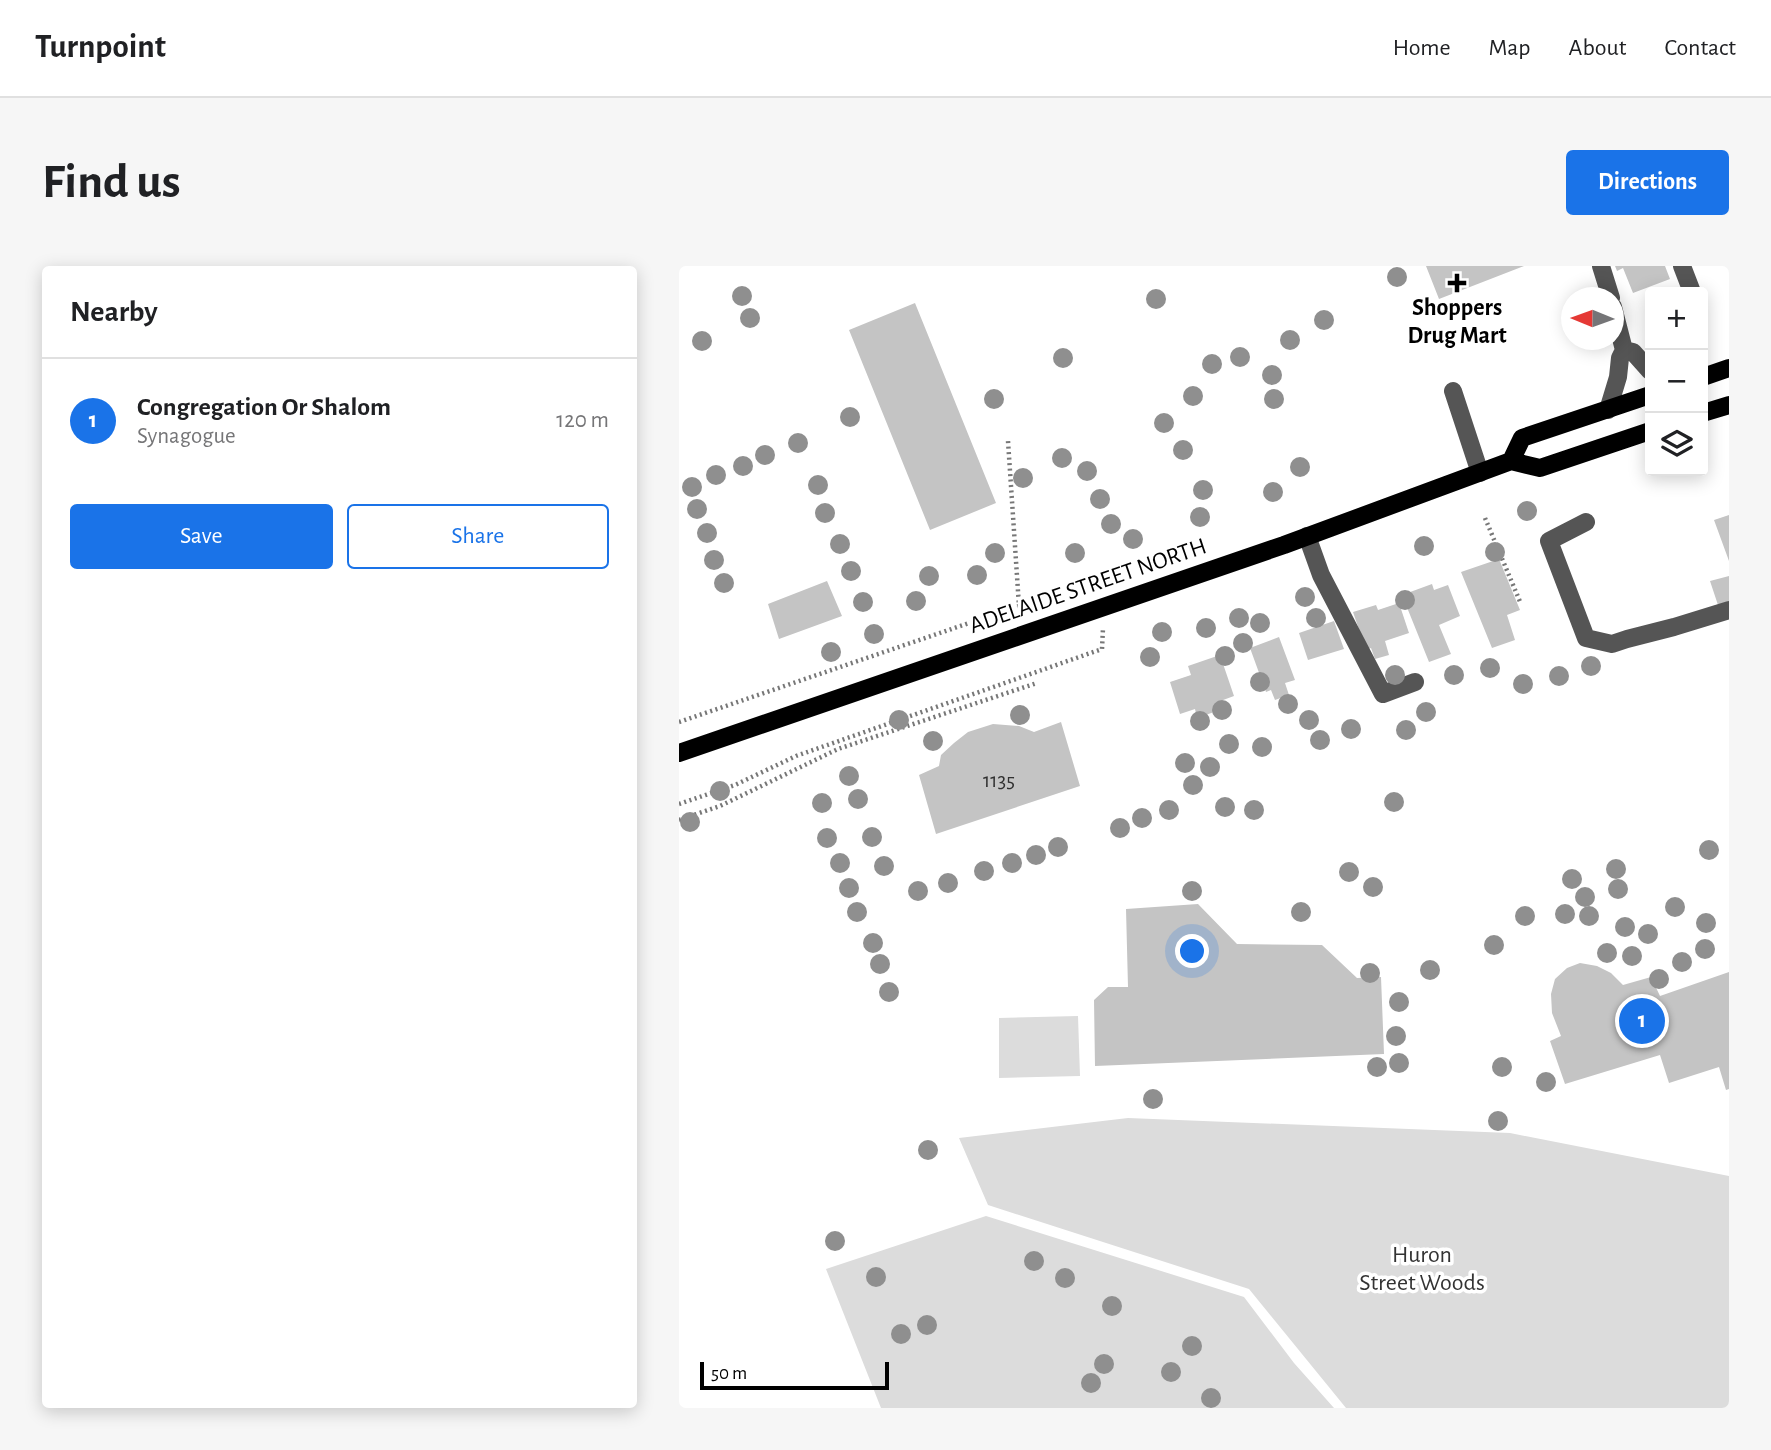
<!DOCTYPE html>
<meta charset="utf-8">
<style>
:root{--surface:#fff;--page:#f6f6f6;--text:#202124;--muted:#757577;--line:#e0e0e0;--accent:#1a73e8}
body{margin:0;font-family:"Alegreya Sans",sans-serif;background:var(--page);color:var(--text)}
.controls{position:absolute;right:21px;top:21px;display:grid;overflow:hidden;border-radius:7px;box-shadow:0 4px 18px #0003}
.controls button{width:63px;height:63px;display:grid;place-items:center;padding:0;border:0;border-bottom:2px solid var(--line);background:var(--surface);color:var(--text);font:35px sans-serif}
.compass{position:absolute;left:882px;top:21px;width:63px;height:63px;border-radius:50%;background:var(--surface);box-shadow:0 4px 18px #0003;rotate:271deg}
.scale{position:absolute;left:21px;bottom:18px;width:189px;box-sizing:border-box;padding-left:7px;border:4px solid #000;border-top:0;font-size:19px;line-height:24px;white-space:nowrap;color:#000;-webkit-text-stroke:5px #fff;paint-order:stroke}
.you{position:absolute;left:514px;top:686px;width:24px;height:24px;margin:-18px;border:5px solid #fff;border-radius:50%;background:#1a73e8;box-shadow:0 0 0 10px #1a73e833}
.badge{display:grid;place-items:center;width:46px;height:46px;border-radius:50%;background:var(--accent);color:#fff;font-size:23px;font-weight:700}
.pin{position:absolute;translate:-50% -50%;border:4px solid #fff;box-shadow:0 2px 7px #0006}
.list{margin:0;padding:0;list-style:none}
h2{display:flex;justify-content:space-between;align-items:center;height:91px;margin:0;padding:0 28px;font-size:30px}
h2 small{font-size:23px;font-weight:400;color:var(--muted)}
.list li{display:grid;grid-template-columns:46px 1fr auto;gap:21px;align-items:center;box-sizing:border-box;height:126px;padding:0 28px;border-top:2px solid var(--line)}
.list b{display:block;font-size:26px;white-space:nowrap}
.list p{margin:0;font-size:23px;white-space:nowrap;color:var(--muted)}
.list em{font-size:23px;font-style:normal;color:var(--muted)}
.actions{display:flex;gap:14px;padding:21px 28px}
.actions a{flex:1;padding:16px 0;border:2px solid var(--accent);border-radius:7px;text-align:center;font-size:24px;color:var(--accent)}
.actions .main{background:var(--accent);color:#fff}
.icon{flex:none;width:38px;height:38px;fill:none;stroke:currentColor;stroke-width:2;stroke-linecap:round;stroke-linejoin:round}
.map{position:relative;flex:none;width:1050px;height:1142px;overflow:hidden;border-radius:7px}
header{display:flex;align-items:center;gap:42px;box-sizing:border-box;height:98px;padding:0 35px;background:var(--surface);border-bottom:2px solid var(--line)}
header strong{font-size:33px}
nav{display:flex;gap:38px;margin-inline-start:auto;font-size:24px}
.intro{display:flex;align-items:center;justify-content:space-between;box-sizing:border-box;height:168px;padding:0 42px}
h1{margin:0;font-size:49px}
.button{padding:18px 32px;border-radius:7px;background:var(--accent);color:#fff;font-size:24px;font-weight:700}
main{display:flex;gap:42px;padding:0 42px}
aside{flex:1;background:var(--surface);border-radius:7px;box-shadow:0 4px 18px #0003}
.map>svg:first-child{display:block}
</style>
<header>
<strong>Turnpoint</strong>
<nav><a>Home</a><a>Map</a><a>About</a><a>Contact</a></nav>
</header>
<div class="intro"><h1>Find us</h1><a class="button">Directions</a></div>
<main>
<aside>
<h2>Nearby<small></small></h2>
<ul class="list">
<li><span class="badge">1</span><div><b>Congregation Or Shalom</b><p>Synagogue</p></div><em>120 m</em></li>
</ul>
<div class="actions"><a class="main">Save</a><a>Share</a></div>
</aside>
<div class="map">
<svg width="1050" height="1142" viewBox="0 0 1050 1142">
<rect width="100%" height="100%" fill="#fff"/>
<path fill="#dcdcdc" d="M399,750L401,810L320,812V752Z
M449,852L831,867L1050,910V1142H667L570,1023L309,939L280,872Z
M307,950L565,1031L615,1097L655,1142H202L147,1003Z"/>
<path fill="#c4c4c4" d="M747,0H845L760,33Z
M936,0H986L991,13L954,27L944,2L938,5Z
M236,37L317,237L251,264L170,64Z
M1050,249V295L1035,254Z
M820,293L841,344L828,349L836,374L813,382L782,306Z
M1050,310V339L1040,342L1031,315Z
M148,315L163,350L100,373L89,338Z
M753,318L755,324L769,319L781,350L760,359L772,388L750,396L723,329Z
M720,337L730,367L706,375L710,389L696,393L692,382L687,384L674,346L697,339L699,344Z
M655,355L665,383L629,394L620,367Z
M600,371L616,414L606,417L610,429L596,434L592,424L587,426L571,382Z
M541,389L555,430L536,437L538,445L518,452L516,443L501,448L491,416L512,409L509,400Z
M382,456L401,520L257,568L240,509L260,500L262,489L275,477L289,466L314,458L340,460L355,466Z
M519,638L558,678L643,679L678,712L702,711L705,788L416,800L415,734L429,721H449L447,643Z
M901,697L918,700L932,707L944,719L972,711L981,730L1050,706V823L1047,824L1040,801L990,817L981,789L886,818L871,775L882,770L873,747L872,728L876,713L888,702Z"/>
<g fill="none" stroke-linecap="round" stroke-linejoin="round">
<path stroke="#777" stroke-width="4.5" stroke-dasharray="2 3.5" stroke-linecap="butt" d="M806,252L842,338
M0,456L340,340L329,175
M0,538L56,519L117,490L423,383L424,362
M0,554L41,540L159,483L358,417"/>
<path stroke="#555" stroke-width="18" d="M922,0L932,32
M1003,0L1013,26
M945,84L954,86L971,105
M774,125L801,207
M929,144L939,111L941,92L945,84L934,41
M907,256L870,275L907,372L933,378L948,373L995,361L1050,344
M628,270L642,309L704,428L736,416"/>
<path stroke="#000" stroke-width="18" d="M1024,111L1050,102
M1024,147L1050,139
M832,195L843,172L971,129
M0,487L605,279L832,195L861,202L971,165"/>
</g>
<g fill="#8f8f8f">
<circle cx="718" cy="11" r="10"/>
<circle cx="63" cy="30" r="10"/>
<circle cx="477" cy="33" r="10"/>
<circle cx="71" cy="52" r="10"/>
<circle cx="645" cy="54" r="10"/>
<circle cx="611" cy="74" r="10"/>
<circle cx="23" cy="75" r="10"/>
<circle cx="561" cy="91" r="10"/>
<circle cx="384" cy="92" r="10"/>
<circle cx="533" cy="98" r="10"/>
<circle cx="593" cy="109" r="10"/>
<circle cx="514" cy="130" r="10"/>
<circle cx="315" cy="133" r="10"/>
<circle cx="595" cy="133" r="10"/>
<circle cx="171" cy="151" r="10"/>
<circle cx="485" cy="157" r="10"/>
<circle cx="119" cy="177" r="10"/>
<circle cx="504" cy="184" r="10"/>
<circle cx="86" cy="189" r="10"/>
<circle cx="383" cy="192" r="10"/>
<circle cx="64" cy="200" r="10"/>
<circle cx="621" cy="201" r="10"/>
<circle cx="408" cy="205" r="10"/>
<circle cx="37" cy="209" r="10"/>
<circle cx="344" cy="212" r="10"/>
<circle cx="139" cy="219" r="10"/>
<circle cx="13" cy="221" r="10"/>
<circle cx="524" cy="224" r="10"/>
<circle cx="594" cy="226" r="10"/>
<circle cx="421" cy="233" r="10"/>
<circle cx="18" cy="243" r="10"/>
<circle cx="848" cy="245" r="10"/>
<circle cx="146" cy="247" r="10"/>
<circle cx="521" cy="251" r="10"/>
<circle cx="432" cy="258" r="10"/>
<circle cx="28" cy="267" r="10"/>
<circle cx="454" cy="273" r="10"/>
<circle cx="161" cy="278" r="10"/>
<circle cx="745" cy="280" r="10"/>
<circle cx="816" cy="286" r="10"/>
<circle cx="316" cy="287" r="10"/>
<circle cx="396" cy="287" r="10"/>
<circle cx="35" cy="294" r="10"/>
<circle cx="172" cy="305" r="10"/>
<circle cx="298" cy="309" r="10"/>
<circle cx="250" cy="310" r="10"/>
<circle cx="45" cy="317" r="10"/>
<circle cx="626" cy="331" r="10"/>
<circle cx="726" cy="334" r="10"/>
<circle cx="237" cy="335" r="10"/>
<circle cx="184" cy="336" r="10"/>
<circle cx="560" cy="352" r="10"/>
<circle cx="637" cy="352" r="10"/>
<circle cx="581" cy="357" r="10"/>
<circle cx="527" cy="362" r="10"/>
<circle cx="483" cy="366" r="10"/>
<circle cx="195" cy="368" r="10"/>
<circle cx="564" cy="377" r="10"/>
<circle cx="152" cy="386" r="10"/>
<circle cx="546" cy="390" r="10"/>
<circle cx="471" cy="391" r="10"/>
<circle cx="912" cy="400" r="10"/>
<circle cx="811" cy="402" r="10"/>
<circle cx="716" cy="409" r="10"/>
<circle cx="775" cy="409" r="10"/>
<circle cx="880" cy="410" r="10"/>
<circle cx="581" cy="416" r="10"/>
<circle cx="844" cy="418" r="10"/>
<circle cx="609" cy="438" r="10"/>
<circle cx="543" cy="444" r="10"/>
<circle cx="747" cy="446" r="10"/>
<circle cx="341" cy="449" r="10"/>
<circle cx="220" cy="454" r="10"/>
<circle cx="630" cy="454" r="10"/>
<circle cx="521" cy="455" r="10"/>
<circle cx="672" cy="463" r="10"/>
<circle cx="727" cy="464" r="10"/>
<circle cx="641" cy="474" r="10"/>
<circle cx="254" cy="475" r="10"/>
<circle cx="550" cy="478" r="10"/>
<circle cx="583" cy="481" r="10"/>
<circle cx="506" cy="497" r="10"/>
<circle cx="531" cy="501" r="10"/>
<circle cx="170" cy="510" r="10"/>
<circle cx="514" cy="519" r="10"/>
<circle cx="41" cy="525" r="10"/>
<circle cx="179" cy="533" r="10"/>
<circle cx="715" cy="536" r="10"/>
<circle cx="143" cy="537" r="10"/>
<circle cx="546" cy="541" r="10"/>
<circle cx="490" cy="544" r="10"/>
<circle cx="575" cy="544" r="10"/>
<circle cx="463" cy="552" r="10"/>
<circle cx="11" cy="556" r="10"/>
<circle cx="441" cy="562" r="10"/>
<circle cx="193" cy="571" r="10"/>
<circle cx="148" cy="572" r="10"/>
<circle cx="379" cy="581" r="10"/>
<circle cx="1030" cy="584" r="10"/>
<circle cx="357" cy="589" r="10"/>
<circle cx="161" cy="597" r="10"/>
<circle cx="333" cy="597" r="10"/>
<circle cx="205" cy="600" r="10"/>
<circle cx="937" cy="603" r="10"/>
<circle cx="305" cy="605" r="10"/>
<circle cx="670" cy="606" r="10"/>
<circle cx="893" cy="613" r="10"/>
<circle cx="269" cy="617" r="10"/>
<circle cx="694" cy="621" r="10"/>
<circle cx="170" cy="622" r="10"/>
<circle cx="939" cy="623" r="10"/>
<circle cx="239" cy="625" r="10"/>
<circle cx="513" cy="625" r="10"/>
<circle cx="906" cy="631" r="10"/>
<circle cx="996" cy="641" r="10"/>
<circle cx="178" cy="646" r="10"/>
<circle cx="622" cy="646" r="10"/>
<circle cx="886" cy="648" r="10"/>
<circle cx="846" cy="650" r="10"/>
<circle cx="910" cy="650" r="10"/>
<circle cx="1027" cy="657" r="10"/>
<circle cx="946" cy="661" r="10"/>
<circle cx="969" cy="668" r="10"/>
<circle cx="194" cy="677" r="10"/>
<circle cx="815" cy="679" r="10"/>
<circle cx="1026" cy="683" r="10"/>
<circle cx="928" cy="687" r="10"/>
<circle cx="953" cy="690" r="10"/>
<circle cx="1003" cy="696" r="10"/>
<circle cx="201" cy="698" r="10"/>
<circle cx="751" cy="704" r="10"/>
<circle cx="691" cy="707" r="10"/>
<circle cx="980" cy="713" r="10"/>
<circle cx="210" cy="726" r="10"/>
<circle cx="720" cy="736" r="10"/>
<circle cx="717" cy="770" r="10"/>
<circle cx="720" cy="797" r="10"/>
<circle cx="698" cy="801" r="10"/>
<circle cx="823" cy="801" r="10"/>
<circle cx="867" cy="816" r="10"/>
<circle cx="474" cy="833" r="10"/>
<circle cx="819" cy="855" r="10"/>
<circle cx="249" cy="884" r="10"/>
<circle cx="156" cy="975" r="10"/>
<circle cx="355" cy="995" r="10"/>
<circle cx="197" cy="1011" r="10"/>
<circle cx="386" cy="1012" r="10"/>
<circle cx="433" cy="1040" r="10"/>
<circle cx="248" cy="1059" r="10"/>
<circle cx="222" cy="1068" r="10"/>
<circle cx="513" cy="1080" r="10"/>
<circle cx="425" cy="1098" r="10"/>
<circle cx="492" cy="1106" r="10"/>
<circle cx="412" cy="1117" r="10"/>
<circle cx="532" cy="1132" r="10"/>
</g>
<path fill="#000" stroke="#fff" stroke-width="2.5" d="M774.5 6.5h7v7h7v7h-7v7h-7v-7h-7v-7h7z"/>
<g text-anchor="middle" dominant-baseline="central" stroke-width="7" stroke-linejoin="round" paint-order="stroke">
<g font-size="21" fill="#313131">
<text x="320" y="514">1135</text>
</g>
<g font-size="24" font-weight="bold" fill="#000" stroke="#fff">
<text x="778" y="42">Shoppers<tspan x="778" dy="28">Drug Mart</tspan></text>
</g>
<g font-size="24" fill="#000" stroke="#fff">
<text transform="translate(409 320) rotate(-19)">ADELAIDE STREET NORTH</text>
</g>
<g font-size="24" fill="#333" stroke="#fff">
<text x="743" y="989">Huron<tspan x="743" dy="28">Street Woods</tspan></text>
</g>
</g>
</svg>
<div class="controls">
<button>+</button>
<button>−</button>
<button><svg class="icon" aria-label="layers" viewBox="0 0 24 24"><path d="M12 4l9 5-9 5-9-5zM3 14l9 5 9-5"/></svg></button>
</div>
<svg class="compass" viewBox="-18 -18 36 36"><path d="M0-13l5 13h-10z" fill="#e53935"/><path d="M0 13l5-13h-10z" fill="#757577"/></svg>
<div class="scale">50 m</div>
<div class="you"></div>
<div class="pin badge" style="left:963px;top:755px">1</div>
</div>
</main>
